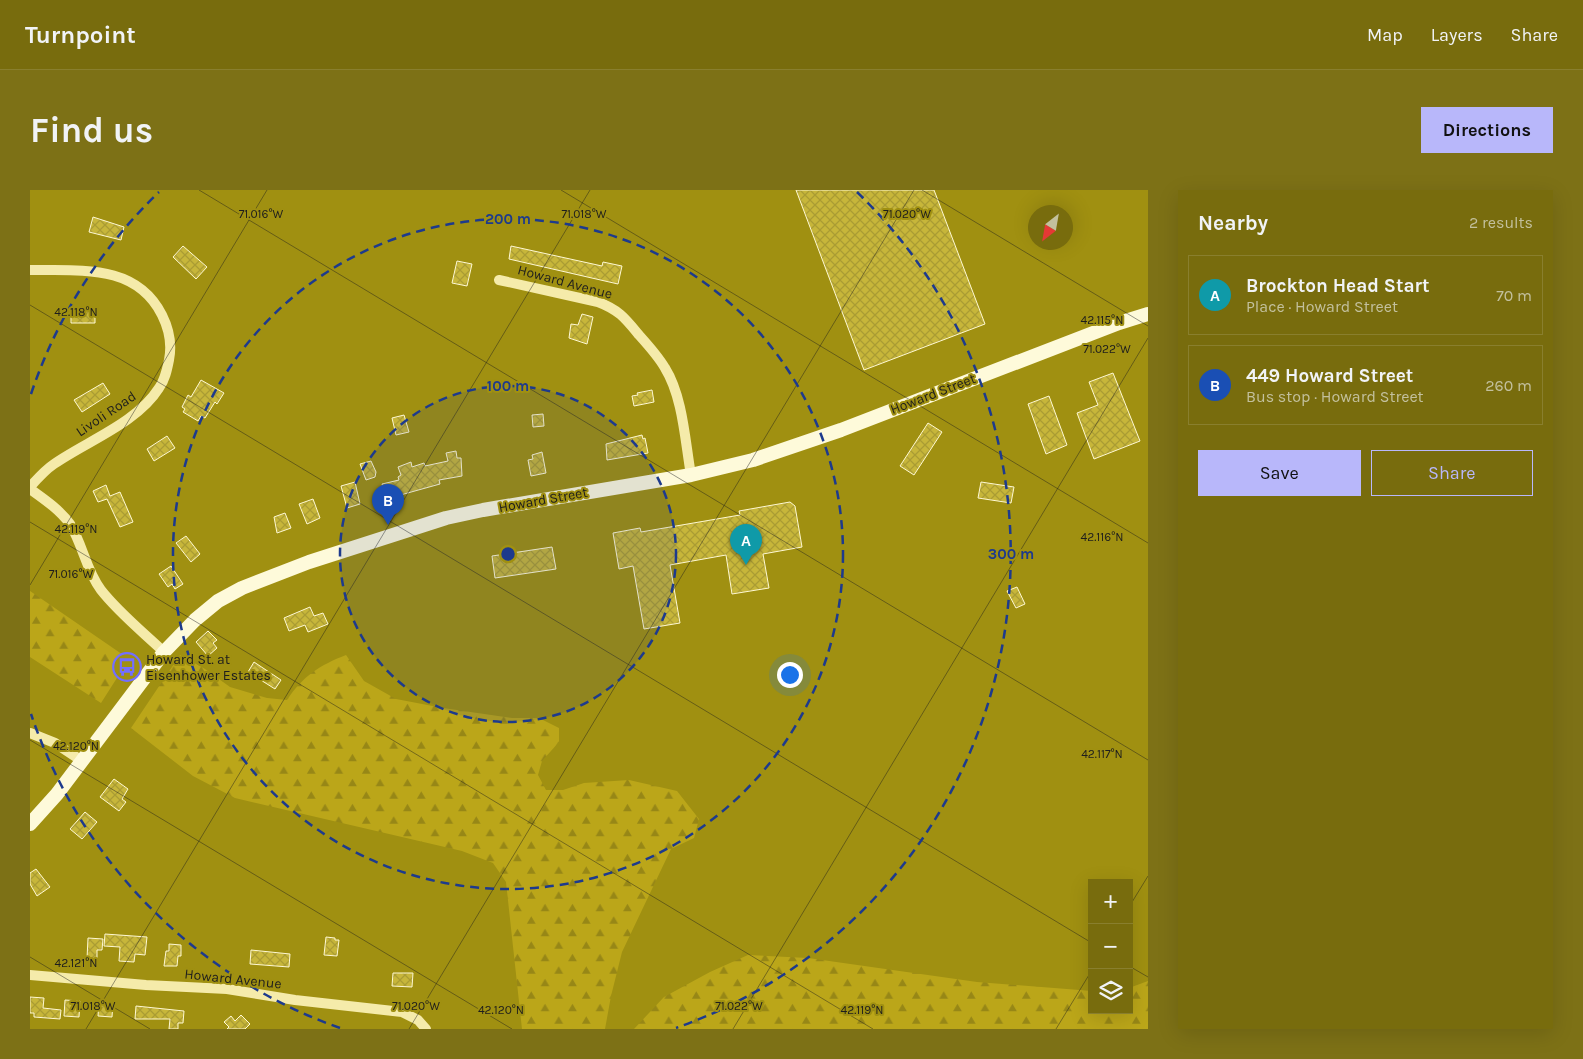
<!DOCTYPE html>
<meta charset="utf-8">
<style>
:root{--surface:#786c0d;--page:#7d7116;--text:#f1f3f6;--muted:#c3c09d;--line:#897f2e;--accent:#b8b7fa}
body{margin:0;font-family:Karla,sans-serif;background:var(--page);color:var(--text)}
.controls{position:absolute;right:15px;bottom:15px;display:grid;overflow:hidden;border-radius:0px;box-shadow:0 5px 20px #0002}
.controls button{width:45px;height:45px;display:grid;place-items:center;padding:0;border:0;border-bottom:1px solid var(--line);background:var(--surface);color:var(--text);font:25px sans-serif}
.compass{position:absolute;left:998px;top:15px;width:45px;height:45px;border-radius:50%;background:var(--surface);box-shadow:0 5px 20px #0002;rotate:211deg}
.you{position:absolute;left:759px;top:484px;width:18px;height:18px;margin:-12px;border:4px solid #fff;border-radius:50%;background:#1a73e8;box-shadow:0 0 0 8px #1a73e833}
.badge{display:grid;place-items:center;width:32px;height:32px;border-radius:50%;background:var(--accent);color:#fff;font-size:16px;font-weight:700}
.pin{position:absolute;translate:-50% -41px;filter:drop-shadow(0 1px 2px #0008)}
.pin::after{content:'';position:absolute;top:26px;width:18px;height:15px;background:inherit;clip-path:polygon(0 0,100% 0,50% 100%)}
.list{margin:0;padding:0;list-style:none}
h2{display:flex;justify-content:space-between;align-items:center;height:65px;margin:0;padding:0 20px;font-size:21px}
h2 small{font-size:16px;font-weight:400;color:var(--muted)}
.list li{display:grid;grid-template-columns:32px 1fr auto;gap:15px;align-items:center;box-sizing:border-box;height:80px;margin:0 10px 10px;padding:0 10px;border:1px solid var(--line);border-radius:0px}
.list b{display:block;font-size:19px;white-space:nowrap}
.list p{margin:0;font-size:16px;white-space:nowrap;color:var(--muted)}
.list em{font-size:16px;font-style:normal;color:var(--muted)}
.actions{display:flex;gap:10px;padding:15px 20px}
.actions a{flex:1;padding:11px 0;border:1px solid var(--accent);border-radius:0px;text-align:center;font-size:18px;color:var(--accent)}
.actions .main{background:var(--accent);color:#111}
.icon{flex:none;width:28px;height:28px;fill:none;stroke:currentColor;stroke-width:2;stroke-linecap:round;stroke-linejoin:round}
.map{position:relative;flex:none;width:1118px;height:839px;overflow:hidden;border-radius:0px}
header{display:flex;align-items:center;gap:30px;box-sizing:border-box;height:70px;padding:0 25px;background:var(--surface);border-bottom:1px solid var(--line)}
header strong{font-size:24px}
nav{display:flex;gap:28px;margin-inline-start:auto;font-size:18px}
.intro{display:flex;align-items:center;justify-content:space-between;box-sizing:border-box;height:120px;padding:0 30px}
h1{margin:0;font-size:35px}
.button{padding:12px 22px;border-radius:0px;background:var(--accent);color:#111;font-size:18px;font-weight:700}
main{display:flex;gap:30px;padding:0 30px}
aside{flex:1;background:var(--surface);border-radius:0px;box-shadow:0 5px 20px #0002}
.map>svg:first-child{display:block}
</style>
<header>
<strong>Turnpoint</strong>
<nav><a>Map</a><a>Layers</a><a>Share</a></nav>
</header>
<div class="intro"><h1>Find us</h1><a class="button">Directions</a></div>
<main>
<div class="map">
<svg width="1118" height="839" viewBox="0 0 1118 839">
<defs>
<pattern id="forest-firs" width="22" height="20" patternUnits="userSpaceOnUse" patternTransform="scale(1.25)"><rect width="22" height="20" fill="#bba619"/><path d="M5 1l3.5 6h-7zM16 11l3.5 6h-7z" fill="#978716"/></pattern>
<pattern id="building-cross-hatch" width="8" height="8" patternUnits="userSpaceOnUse" patternTransform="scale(1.25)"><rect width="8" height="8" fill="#c7b63a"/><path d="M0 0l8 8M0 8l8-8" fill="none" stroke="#aa9c33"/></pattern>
</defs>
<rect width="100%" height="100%" fill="#a09011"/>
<path fill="url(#forest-firs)" d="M0,401L99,469L71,513L0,467Z
M150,465L175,479L200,497L237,508L257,510C273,486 290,475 316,465L334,491L366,509L413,518L482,528H509L529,538V552L512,571L508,585L516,600H533L554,593L599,590L647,601L669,629L664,648L641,659L592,762L581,806L575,839H492L476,692L463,673L432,661L205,608L163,586L101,538Z
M718,765L778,768L947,792L1062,801V820H1099V798L1118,791V839H604L634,807L680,782Z"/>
<path fill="url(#building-cross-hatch)" stroke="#fef8d3" d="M766,0H904L955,134L834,180Z
M63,27L94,37L91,50L59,42Z
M153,56L177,77L166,89L143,67Z
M481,56L572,76L573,72L592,76L588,94L479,69Z
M427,71L442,74L437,96L422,93Z
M41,118L65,119V133H41Z
M552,124L563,127L557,154L539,148L541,134L548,135Z
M1083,183L1110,251L1064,269L1047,223L1068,215L1059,192Z
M171,190L194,203L187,214L185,212L175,228L171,226L168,231L153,222L155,219L152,217L158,205L161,207Z
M73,193L80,204L52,222L44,210Z
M622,200L624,212L604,216L602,206L608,205L607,203Z
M1019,206L1037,255L1016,264L998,214Z
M513,224L514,236L503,237L502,225Z
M374,225L379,242L366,245L362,228Z
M898,233L912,242L884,285L870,276Z
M612,245L613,249L615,248L618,263L577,270L576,254Z
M137,246L145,258L124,271L117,259Z
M426,261L427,268H431L432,286L409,290L410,294L356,309L352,294L369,290L368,287L371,285L368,277L381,272L382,277L394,273L395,276L418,271L416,263Z
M512,262L516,283L501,286L498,270L503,269L502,265Z
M341,271L346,282L345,287L336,290L330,274Z
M325,292L330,314L317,318L311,296Z
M951,292L984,297L981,313L948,308Z
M76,295L80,306L90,302L103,332L90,337L77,309L68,312L63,301Z
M283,309L290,328L277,334L269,314Z
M760,312L765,316L772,357L733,364L739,398L702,404L696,365L640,375L650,433L614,439L603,376L589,379L583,343L610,338L611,342L710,325L709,321Z
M255,323L261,338L247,343L244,327Z
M156,346L170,364L161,372L146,353Z
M522,357L526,379L465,388L462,366Z
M141,376L153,394L145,399L142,394L138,397L129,384Z
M987,397L995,414L986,418L977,401Z
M280,417L284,426L293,423L298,434L278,442L275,435L259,441L254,428Z
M178,441L187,450L183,453L187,458L178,466L166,452Z
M224,472L251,490L245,499L218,482Z
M84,589L98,599L92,609L96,612L89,621L70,607Z
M55,622L67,632L52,649L40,639Z
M6,679L20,697L7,706L0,694V683Z
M75,744L117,747L115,765L105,764L104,772L89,771L90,757L74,756Z
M296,747L305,748V750H309L307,766L294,765Z
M58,748L73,749L72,760H67V770L57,769Z
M139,754L151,755V766H148L147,776H134L136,761H139Z
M221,760L260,764L259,777L220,774Z
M363,783H383L382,797L362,796Z
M0,807L14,808L13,818L31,820L30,829L4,827V823H0Z
M35,810L50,811L49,827L34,826Z
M69,812L83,813L82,827L68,826Z
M106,816L154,821L153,833H148V839H139L140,829H105Z
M211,825L220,834L215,839H197L199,837L194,832L201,826L205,831Z"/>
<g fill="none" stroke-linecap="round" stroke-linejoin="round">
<path stroke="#f5ebaa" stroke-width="10" d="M0,80C49,81 106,73 132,125C139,139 142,155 139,170C137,180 135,190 129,198C107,233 57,251 24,274C15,280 7,289 0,297
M469,90L568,112C589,120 595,128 609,145C618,155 628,166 635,178C653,207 655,251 661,285
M0,299C14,309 30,320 40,334C53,355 56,380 71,400C89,423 113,442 134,462
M0,543L25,553L52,571
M0,785L116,795L197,799L265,810L372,822L388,830L396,839"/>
<path stroke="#fefada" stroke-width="14" d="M0,634L27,604L134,462L165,430L188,411L212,398L279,372L416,328L453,320L661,285L723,270L811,240L1089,133L1118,124"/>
</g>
<path fill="none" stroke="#1d1d1d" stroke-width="1" stroke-opacity="0.45" d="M169,0L1118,570M531,0L1118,353M892,0L1118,136M0,115L1062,753M0,332L843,839M0,395L237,0M0,550L482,839M1099,717L1118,686M0,767L120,839M1099,776L1118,787M56,839L560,0M379,839L884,0M703,839L1118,148M1026,839L1062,780"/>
<circle cx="478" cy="364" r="168" fill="#1d3a8d" fill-opacity=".12"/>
<g fill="none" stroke="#1d3a8d" stroke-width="2.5" stroke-dasharray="9 6">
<circle cx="478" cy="364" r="168"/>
<circle cx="478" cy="364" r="335"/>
<path d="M310 838A503 503 0 0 1 1 524M1 204A503 503 0 0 1 129 2M827 2A503 503 0 0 1 646 838"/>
</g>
<defs>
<symbol id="bus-ring" viewBox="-11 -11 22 22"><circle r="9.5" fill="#a09011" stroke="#736eff" stroke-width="1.5"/><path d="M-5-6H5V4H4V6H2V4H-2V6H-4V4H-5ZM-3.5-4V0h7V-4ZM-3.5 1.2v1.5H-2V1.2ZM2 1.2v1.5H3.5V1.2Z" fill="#736eff"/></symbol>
</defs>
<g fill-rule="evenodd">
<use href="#bus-ring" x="81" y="461" width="32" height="32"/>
</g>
<g text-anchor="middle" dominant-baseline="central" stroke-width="4" stroke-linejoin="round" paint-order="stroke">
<g font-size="14" fill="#1d1d1d" stroke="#a09011">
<text transform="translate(535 92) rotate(15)">Howard Avenue</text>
<text transform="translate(903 204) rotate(-21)">Howard Street</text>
<text transform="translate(76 224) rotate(-34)">Livoli Road</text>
<text transform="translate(513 310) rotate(-10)">Howard Street</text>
<text transform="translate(203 789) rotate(6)">Howard Avenue</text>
</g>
<g font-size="14" fill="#1d1d1d" stroke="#a09011" text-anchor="start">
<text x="116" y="469">Howard St. at<tspan x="116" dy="16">Eisenhower Estates</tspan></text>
</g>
</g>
<g font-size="12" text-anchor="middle" fill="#1d1d1d" stroke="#a09011" stroke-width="4" stroke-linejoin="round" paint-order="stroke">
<text x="231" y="28">71.016°W</text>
<text x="554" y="28">71.018°W</text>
<text x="877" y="28">71.020°W</text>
<text x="46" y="126">42.118°N</text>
<text x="1072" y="134">42.115°N</text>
<text x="1077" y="163">71.022°W</text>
<text x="46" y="343">42.119°N</text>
<text x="1072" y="351">42.116°N</text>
<text x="41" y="388">71.016°W</text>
<text x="46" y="560">42.120°N</text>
<text x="1072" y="568">42.117°N</text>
<text x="46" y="777">42.121°N</text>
<text x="63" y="820">71.018°W</text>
<text x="386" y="820">71.020°W</text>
<text x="709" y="820">71.022°W</text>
<text x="471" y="824">42.120°N</text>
<text x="832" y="824">42.119°N</text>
</g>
<circle cx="478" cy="364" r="8" fill="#1d3a8d" stroke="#a09011" stroke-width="2.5"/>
<g font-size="15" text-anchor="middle" font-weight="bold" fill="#1d3a8d" stroke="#a09011" stroke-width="4" stroke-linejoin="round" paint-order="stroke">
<text x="478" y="34">200 m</text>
<text x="478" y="201">100 m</text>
<text x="981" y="369">300 m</text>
</g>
</svg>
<div class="controls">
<button>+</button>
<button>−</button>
<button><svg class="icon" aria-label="layers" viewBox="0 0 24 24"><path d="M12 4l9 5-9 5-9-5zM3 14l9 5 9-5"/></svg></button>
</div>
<svg class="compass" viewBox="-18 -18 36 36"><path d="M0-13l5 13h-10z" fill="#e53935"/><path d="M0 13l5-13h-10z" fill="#c3c09d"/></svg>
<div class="you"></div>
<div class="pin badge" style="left:716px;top:375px;background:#0f9aa8">A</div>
<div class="pin badge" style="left:358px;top:335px;background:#1a4fb4">B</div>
</div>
<aside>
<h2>Nearby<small>2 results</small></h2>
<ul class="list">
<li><span class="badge" style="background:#0f9aa8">A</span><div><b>Brockton Head Start</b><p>Place · Howard Street</p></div><em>70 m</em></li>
<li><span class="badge" style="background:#1a4fb4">B</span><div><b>449 Howard Street</b><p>Bus stop · Howard Street</p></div><em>260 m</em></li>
</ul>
<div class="actions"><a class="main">Save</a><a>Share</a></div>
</aside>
</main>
